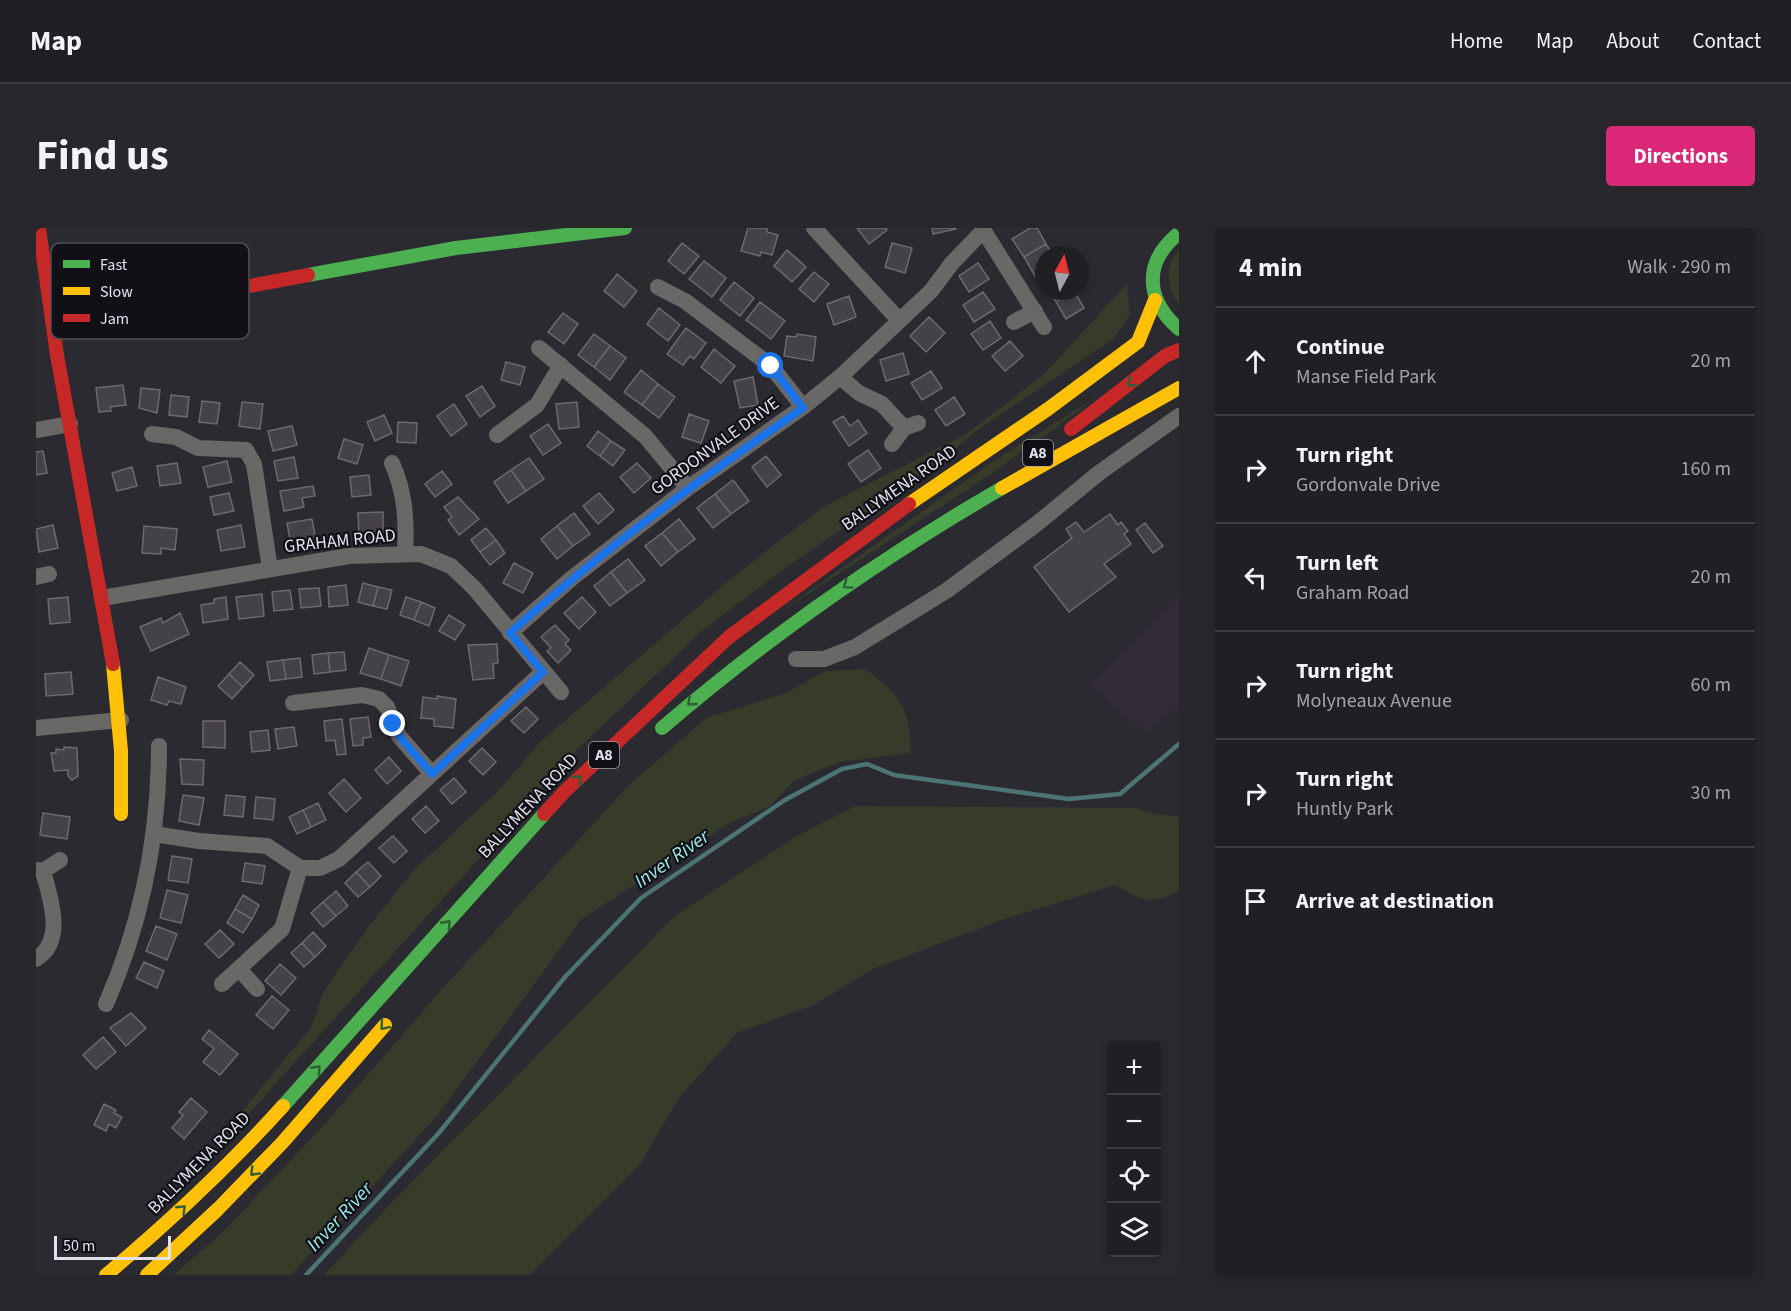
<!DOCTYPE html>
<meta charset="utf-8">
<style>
:root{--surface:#202024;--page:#28282c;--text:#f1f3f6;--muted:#a2a3a6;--line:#3d3e41;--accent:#db2777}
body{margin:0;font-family:"Source Sans 3",sans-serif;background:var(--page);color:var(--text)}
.controls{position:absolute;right:18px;bottom:18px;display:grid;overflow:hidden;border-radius:6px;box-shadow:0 3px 9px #0003}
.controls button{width:54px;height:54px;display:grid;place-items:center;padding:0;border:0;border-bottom:2px solid var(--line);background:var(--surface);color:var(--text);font:30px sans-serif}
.compass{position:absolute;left:999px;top:18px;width:54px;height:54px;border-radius:50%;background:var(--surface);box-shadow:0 3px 9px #0003;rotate:7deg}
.scale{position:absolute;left:18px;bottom:15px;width:117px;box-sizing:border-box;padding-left:6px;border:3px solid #e1e2eb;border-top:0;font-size:16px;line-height:21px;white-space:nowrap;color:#e1e2eb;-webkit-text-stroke:4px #101016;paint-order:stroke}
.stop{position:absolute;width:18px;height:18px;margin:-14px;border:4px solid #1a73e8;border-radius:50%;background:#fff}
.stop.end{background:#1a73e8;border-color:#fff;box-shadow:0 2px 6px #0008}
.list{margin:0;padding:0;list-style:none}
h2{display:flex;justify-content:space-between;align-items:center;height:78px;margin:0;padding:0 24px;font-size:26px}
h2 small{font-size:20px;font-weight:400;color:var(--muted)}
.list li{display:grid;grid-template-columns:39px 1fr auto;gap:18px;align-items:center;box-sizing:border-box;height:108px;padding:0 24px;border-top:2px solid var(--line)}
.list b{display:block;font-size:22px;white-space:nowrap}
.list p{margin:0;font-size:20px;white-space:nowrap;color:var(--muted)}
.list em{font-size:20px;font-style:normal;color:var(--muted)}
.icon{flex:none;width:33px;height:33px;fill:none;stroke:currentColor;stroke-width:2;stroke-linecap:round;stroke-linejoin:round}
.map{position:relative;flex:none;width:1143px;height:1047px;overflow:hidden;border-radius:6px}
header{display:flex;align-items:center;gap:36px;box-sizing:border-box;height:84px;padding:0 30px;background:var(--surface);border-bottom:2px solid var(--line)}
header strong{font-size:28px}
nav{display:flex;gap:33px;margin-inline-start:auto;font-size:21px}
.intro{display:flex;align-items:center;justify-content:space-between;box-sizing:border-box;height:144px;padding:0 36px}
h1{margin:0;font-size:42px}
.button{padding:15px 27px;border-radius:6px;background:var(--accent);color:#fff;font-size:21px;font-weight:700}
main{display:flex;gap:36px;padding:0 36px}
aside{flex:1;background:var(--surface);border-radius:6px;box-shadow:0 3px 9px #0003}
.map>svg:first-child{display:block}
</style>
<header>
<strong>Map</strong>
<nav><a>Home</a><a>Map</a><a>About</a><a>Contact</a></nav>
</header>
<div class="intro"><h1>Find us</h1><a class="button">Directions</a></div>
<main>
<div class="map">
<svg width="1143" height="1047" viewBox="0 0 1143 1047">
<rect width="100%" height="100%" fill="#2a2a30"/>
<path fill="#342b39" d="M1143,366V477L1110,506L1055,457Z"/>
<path fill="#373b2a" d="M1143,22V77C1131,59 1127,39 1143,22Z
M1091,56L1094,87L1077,111L942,202L907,231L744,344L666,403L544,519L177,925L199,892L276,798L287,764L333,698L378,642L463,562L504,514L692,353L787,279L930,206L1007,147Z
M1066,166L955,246L725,397L962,230Z
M830,441C866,469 874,480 875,525L803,534L758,553L733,579L695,594L546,691L401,888L255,1047H137L184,1007L286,899L408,759L591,559L670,490L750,465L789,443Z
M819,578L1100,580L1115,585L1143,589V663C1115,678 1104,672 1079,657L963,693L837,741L778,777L701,805L643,870L603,938L494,1047H288L356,974L639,688L759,609Z"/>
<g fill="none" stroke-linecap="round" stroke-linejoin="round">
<path stroke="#4d7474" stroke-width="4.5" d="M270,1047L402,906L529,749L605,670L749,572L806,541L831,536L858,547L1033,571L1084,566L1143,516"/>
</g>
<path fill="#454247" stroke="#6d6a6f" stroke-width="1.5" d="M712,0H731V4L742,7L736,27L725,24L724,28L705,23Z
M821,0H850L851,2L833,16Z
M896,0H920V1L897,6Z
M994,0H1001L1010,16L988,29L976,11Z
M646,15L663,28L648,46L632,33Z
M856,15L876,20L869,45L849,39Z
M1010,16L1017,27H1008V42L999,48L988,29Z
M751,22L770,39L756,54L738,38Z
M668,33L690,50L676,69L653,51Z
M942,35L953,51L933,64L923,48Z
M778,44L793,56L778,74L763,61Z
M581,46L601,63L588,79L568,63Z
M698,54L718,70L704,88L684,72Z
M1013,63H1038L1020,74Z
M1038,63L1048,80L1030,91L1020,74Z
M947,64L959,81L938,94L927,77Z
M813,68L820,89L798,97L791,76Z
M724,74L749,93L735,111L710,92Z
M623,80L644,97L632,113L611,96Z
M527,85L542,96L528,116L512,104Z
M893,89L909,105L890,124L874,108Z
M954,93L965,110L947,122L935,106Z
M650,100L670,115L658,131L654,128L647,137L631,126Z
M558,106L574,118L558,139L542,127Z
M761,106L780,109L777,133L748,128L751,108L760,109Z
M974,113L987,128L969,143L956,128Z
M574,118L590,130L574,152L558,139Z
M678,121L699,138L685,155L665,139Z
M867,125L873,146L850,153L844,132Z
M470,134L489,139L484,157L465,152Z
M605,142L622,156L606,177L588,164Z
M895,143L906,160L886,172L875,155Z
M717,149L722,177L704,180L698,153Z
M622,156L639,169L623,190L606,177Z
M87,157L90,177L74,179L75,183L63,184L60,160Z
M446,158L459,178L444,189L430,168Z
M105,160L124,162L121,185L103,180Z
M135,167L153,169L151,189L133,187Z
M918,169L929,186L910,198L899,182Z
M166,173L184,175L181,196L163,194Z
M206,174L227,176L224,201L203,198Z
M541,174L543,199L523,201L520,176Z
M418,176L431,196L415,208L401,188Z
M653,186L673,193L665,215L646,209Z
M348,187L356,205L339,213L331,194Z
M807,188L814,198L822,192L831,205L813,218L797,194Z
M362,194L381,195L380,215L361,214Z
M512,196L525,215L507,227L494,208Z
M256,198L261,217L237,223L232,203Z
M562,203L575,213L564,228L551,218Z
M308,211L327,217L321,236L302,230Z
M575,213L589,222L577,238L564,228Z
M832,222L845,240L825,254L812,236Z
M7,223L11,245L0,247V224Z
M730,228L745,247L731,259L716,239Z
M258,229L262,250L242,253L238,233Z
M493,230L508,251L490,263L475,242Z
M191,233L196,254L172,259L167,239Z
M141,235L145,255L124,258L121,238Z
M601,235L615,250L598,265L584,249Z
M96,239L101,258L81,263L76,245Z
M475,242L490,263L472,275L458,254Z
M406,243L416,256L399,269L389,256Z
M333,247L335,267L316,269L314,249Z
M697,252L713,273L695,286L679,266Z
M277,258L279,268L266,270L268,279L248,283L244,263Z
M193,265L198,283L178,287L174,269Z
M563,265L578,282L562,296L547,278Z
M679,266L695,286L677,300L661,280Z
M422,269L443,291L423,307L412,292L416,289L408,279Z
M347,284V305L323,306L322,285Z
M538,285L554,306L537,318L521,298Z
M1074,286L1082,297L1085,294L1092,303L1088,306L1095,316L1068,336L1080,349L1033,384L998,339L1036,310L1030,301L1040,294L1048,304Z
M276,291L280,313L255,317L251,295Z
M643,291L659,311L642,324L626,305Z
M1109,295L1127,318L1117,325L1100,302Z
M17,297L22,320L3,324L0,301Z
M205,297L209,319L185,323L181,302Z
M108,298L141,301L139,322L125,320V326L106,325Z
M521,298L537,318L521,331L505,311Z
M450,300L460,312L444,324L435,312Z
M626,305L642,324L625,338L609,318Z
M460,312L469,325L454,337L444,324Z
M592,331L609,352L591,365L575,344Z
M478,335L497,345L487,365L467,355Z
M575,344L591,365L574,378L558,358Z
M327,355L342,359L337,378L322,374Z
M310,357L312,377L293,379L292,359Z
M342,359L356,362L351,381L337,378Z
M283,360L285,378L265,380L263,361Z
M254,362L257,381L238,383L236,364Z
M226,366L228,388L203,391L200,369Z
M32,369L34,394L14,396L12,371Z
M190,369L192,391L167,395L165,377L178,375V371Z
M370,369L385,374L378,392L364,387Z
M546,369L560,384L543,401L528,385Z
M385,374L399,380L393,398L378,392Z
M144,385L153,406L115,423L104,399L125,390L127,395Z
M413,387L429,397L419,412L403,403Z
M519,397L533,412L529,416L535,422L522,435L511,423L515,420L505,409Z
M461,416L462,435L457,436L458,450L437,452L432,417Z
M333,420L353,427L345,451L324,445Z
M308,424L310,442L294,444L292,425Z
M292,425L294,444L278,446L276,427Z
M353,427L373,433L365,458L345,451Z
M264,430L266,449L250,451L247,432Z
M247,432L250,451L234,453L231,434Z
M204,434L218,447L207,459L193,446Z
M35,444L37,466L10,468L9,446Z
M193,446L207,459L196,471L182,458Z
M122,449L150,459L145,476L133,473L131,477L115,472Z
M401,468L420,471L417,500L398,498V491L385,490L387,469L401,471Z
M490,479L502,491L488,505L475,493Z
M332,489L335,509L327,510V517L317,518L314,491Z
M306,491L310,526L301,527L299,512L290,513L288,493Z
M167,493H189V520L167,519Z
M258,499L261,518L242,521L239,501Z
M232,502L234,522L216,524L214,504Z
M28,519L41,520L42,548L36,552L32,548V542L18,543L15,525H20V521L28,522Z
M446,520L460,534L447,547L433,533Z
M353,529L365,543L351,556L339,542Z
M144,531L168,532L167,557L146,556Z
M418,550L430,564L416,576L404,562Z
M308,551L325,570L310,584L293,565Z
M147,567L168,570L163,597L143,593Z
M190,567L209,569L207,589L188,587Z
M220,569L239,571L237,592L218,590Z
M282,575L290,592L275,599L267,582Z
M390,578L403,593L389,605L376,591Z
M267,582L275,599L261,606L253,589Z
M7,585L34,589L31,611L4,607Z
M357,608L371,623L358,635L343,620Z
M136,628L156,631L152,655L132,652Z
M332,634L345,648L334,659L320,644Z
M209,635L229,638L226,656L206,653Z
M320,644L334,659L322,669L309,655Z
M131,662L152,667L145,695L124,690Z
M300,663L312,678L300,688L287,674Z
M207,667L223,677L216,691L199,681Z
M287,674L300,688L287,699L275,685Z
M199,681L216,691L207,705L191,695Z
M120,698L141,706L131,732L110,723Z
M184,702L198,716L183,730L169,716Z
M277,704L290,718L279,729L266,715Z
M266,715L279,729L268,739L255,725Z
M108,734L128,743L121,760L100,750Z
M244,736L260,750L245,767L229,753Z
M236,768L253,782L237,801L220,787Z
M95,785L110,800L90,818L74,800Z
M173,802L202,826L184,847L167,834L178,821L166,811Z
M67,809L80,824L60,841L47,827Z
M155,870L171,884L148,911L136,900L147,887L143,884Z
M68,876L80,882L78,885L86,889L80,900L73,896L70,903L58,897Z"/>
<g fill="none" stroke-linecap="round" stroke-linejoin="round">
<path stroke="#6a6767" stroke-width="16" d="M778,0L863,92
M946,0L1008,99
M622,59L649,73L735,138L767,179
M978,94L999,83
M503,120L609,208L652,260
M804,149L823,165L846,176L868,200
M0,202L34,196
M116,206L140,209L162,220L210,222L218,236L234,341
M461,207L501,177L525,137
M856,216L868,200L882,195
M356,235C369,264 371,293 369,325
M0,349L13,346
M66,370L313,328L385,326L415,338L439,361L525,464
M474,405L536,350L652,260L767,179L804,149L895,63L916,35L948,2
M760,431H788L819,419L910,363L998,298L1063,245L1143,188
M257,475L326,467L343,471L351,479L363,508L396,546
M0,500L85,492
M118,606L163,613L231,618L264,640H284L303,631L507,444
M0,642L7,643L24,632
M0,731C30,713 14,670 7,643
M204,742L221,761
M186,756L246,701L264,640
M70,776C106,694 123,607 123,518"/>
<path stroke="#4caf50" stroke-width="14" d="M1143,5C1107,34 1109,71 1143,101
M272,47L420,20L589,0
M626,500C732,409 845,330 966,260
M247,878L508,586"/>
<path stroke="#ffc107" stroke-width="14" d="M966,260L1143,160
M873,276L1012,181L1102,114L1119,72
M77,436L85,523V586
M70,1047C133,994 192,939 247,878
M111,1047L182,981L246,915L349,797"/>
<path stroke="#c62828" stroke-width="14" d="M3,0L21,127L77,436
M16,95L272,47
M1035,201L1129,128L1143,122
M508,586L528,564L693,409L873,276"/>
</g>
<defs><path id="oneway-chevron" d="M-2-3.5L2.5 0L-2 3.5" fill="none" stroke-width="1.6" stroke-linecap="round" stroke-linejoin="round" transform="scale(1.5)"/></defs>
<g stroke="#2e6033">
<use href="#oneway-chevron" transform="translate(1095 155) rotate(141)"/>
<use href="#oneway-chevron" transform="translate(811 357) rotate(145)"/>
<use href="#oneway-chevron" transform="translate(655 474) rotate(139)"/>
<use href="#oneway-chevron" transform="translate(542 551) rotate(-43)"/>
<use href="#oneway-chevron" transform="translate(411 696) rotate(-48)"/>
<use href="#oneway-chevron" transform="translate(348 798) rotate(131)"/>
<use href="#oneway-chevron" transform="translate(281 841) rotate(-48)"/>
<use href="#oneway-chevron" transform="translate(218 944) rotate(134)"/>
<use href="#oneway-chevron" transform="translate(146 981) rotate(-44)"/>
</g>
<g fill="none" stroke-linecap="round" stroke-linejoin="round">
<path stroke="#1a73e8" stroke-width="8" d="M357,496L363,508L396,546L507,444L474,405C566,322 666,250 767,180L735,138"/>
</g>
<g text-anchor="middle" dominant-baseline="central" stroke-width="4.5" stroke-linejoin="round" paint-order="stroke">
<g fill="#101016" stroke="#a2a3ab" stroke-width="1.5">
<rect x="987" y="212" width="30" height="26" rx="4.5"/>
<rect x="553" y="514" width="30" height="26" rx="4.5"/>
</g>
<g font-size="16" font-weight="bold" fill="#e1e2eb">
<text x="1002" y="225">A8</text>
<text x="568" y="527">A8</text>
</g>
<g font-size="18" fill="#e1e2eb" stroke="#101016">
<text transform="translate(679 218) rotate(-36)">GORDONVALE DRIVE</text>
<text transform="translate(863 260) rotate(-35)">BALLYMENA ROAD</text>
<text transform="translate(304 313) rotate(-6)">GRAHAM ROAD</text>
<text transform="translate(492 578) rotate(-47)">BALLYMENA ROAD</text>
<text transform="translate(163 935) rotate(-45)">BALLYMENA ROAD</text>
</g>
<g font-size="20" font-style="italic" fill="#9beae9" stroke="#101016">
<text transform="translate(636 631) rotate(-35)">Inver River</text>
<text transform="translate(304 989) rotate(-47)">Inver River</text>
</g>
</g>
<rect x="15" y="15" width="198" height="96" rx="9" fill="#101016" stroke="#4f4f56" stroke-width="1.5"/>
<rect x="27" y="32" width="27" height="8" fill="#4caf50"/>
<rect x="27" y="59" width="27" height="8" fill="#ffc107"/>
<rect x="27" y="86" width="27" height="8" fill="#c62828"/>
<g font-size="16" fill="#e1e2eb">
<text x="64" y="42">Fast</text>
<text x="64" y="69">Slow</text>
<text x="64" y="96">Jam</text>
</g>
</svg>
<div class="controls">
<button>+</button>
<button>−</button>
<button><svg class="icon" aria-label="locate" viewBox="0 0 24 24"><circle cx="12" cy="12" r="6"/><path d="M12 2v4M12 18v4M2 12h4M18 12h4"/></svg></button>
<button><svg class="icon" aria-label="layers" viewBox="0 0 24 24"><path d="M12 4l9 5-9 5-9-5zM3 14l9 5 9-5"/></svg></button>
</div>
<svg class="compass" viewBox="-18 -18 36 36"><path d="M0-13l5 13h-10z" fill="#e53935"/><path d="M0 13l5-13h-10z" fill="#a2a3a6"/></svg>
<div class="scale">50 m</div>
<div class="stop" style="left:735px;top:138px"></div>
<div class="stop end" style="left:357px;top:496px"></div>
</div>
<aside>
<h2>4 min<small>Walk · 290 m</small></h2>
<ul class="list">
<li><svg class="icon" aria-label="ahead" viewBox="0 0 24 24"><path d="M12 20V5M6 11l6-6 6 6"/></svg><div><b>Continue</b><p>Manse Field Park</p></div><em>20 m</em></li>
<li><svg class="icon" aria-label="right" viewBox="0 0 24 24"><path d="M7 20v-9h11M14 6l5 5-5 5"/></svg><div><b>Turn right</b><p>Gordonvale Drive</p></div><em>160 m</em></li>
<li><svg class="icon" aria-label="left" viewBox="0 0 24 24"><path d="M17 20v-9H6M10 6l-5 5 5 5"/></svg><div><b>Turn left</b><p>Graham Road</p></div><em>20 m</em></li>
<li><svg class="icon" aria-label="right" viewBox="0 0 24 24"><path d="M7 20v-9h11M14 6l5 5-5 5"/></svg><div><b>Turn right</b><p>Molyneaux Avenue</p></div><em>60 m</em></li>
<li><svg class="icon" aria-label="right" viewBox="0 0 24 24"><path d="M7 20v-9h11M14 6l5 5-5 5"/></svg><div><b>Turn right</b><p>Huntly Park</p></div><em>30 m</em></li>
<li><svg class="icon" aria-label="arrive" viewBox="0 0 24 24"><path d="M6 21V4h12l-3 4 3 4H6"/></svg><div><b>Arrive at destination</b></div></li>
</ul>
</aside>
</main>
